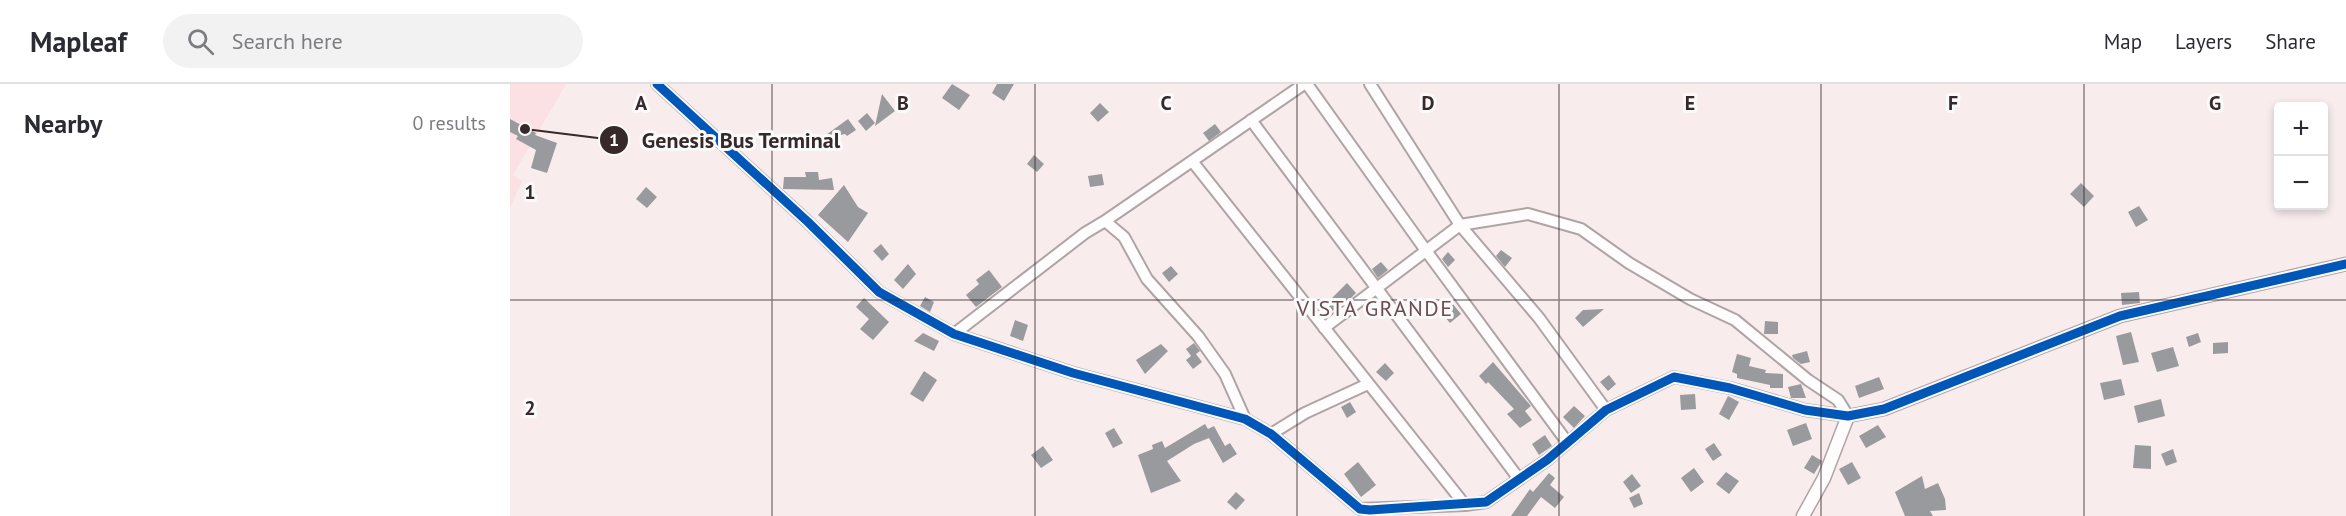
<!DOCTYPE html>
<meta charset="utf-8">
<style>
:root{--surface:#fff;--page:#f2f2f3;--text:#2b2b33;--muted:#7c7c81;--line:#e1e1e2}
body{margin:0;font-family:"PT Sans",sans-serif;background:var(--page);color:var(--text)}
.controls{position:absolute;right:18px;top:18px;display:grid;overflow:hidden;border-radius:6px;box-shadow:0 3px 9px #0003}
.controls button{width:54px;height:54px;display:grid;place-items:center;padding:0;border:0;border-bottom:2px solid var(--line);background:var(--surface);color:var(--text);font:30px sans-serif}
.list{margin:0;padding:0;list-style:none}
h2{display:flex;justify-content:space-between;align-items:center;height:78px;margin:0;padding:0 24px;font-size:26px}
h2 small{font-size:20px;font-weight:400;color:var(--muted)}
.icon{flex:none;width:33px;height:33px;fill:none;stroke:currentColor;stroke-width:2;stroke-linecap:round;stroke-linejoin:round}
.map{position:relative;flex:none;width:1836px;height:432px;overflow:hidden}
header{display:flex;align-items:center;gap:36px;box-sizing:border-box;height:84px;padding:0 30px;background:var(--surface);border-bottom:2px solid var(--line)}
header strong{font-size:28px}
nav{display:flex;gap:33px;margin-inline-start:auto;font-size:21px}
.search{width:420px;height:54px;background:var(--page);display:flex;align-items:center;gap:15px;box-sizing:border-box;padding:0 21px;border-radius:33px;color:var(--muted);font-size:22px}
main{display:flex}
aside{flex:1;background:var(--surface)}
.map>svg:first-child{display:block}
</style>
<header>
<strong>Mapleaf</strong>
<div class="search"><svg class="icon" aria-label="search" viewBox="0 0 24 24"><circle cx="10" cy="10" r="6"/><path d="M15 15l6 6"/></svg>Search here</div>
<nav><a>Map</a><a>Layers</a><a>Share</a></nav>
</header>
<main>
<aside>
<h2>Nearby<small>0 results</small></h2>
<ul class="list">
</ul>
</aside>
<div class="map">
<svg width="1836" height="432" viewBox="0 0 1836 432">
<rect width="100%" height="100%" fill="#f8eced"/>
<path fill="#fbe0e4" d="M0,0H56L3,91L12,97L0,124Z"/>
<path fill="#989a9d" d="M442,0L460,11L449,26L432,14Z
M487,0H504L494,17L482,9Z
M372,10L385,27L365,42Z
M590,19L599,28L588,38L580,29Z
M357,29L365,39L356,47L348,37Z
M0,35L26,49L25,51L47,59L37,89L21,84L26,66L6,55L8,52L0,48Z
M338,35L346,46L337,52L335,50L309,56Z
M705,40L711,48L699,57L693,49Z
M524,71L534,80L527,88L517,80Z
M295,88H308L309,96L322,94L324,106L273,105L274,93H296Z
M592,90L594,101L580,103L578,92Z
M1571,99L1584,112L1574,123L1560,110Z
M334,101L348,123L358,129L338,158L308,131Z
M136,103L147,113L137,124L126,115Z
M1629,122L1638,136L1626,143L1618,128Z
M371,160L379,170L372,177L363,167Z
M991,166L1002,174L995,183L986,172Z
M938,168L945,176L938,183L932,175Z
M871,178L878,186L868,194L862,185Z
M398,180L406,190L393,205L384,196Z
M661,182L668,190L659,198L652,189Z
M479,186L492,203L466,223L456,211L469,200L466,196Z
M837,199L846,209L838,217L835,214L823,227L816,220Z
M1629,208L1630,219L1612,221L1611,209Z
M415,213L424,218L420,228L410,222Z
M354,214L379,238L363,256L350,245L359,235L346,223Z
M942,219L951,230L940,239L931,228Z
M1094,225L1073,243L1065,234L1073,226Z
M505,236L518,241L513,257L500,252Z
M1255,237L1268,238V250H1254Z
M1621,248L1629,278L1613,281L1606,252Z
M413,249L429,257L424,267L404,257Z
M1688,249L1691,258L1679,263L1676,253Z
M1718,258V269L1703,270V259Z
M684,259L690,267L686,270L692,278L683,285L676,276L681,272L676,265Z
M651,260L658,267L635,290L626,276Z
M1663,263L1669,282L1647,288L1641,269Z
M1297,267L1300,278L1291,280L1283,274L1282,271Z
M1227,270L1241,274L1239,282L1256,286L1255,289L1273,290V304H1260V301L1227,294V290L1222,288Z
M983,278L1021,322L1015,327L1022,336L1010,344L997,330L1004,325L978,298L976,300L969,292Z
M875,279L884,289L876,297L866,288Z
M414,287L427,296L413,318L400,310Z
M1099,291L1106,300L1098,307L1090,298Z
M1369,293L1374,305L1349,314L1345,302Z
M1611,295L1615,311L1594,316L1590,299Z
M1291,300L1296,314H1281L1278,303Z
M1185,310L1186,325L1171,326L1170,311Z
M1218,312L1229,318L1219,336L1209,330Z
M1651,315L1655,332L1628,339L1624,322Z
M840,318L846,328L837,334L831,323Z
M1064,322L1075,332L1064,344L1053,333Z
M1296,339L1302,355L1283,362L1277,346Z
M695,340L698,345L704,342L715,362L720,359L727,370L713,379L699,354L684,360L657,377L671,397L641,409L628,371L643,365L642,361L652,357L655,364Z
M1368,341L1376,353L1356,364L1349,352Z
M604,344L613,359L603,364L595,349Z
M1035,351L1042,362L1029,371L1022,360Z
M1204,359L1212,371L1203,377L1195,365Z
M1625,361L1641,362V385L1623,384Z
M533,362L543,376L531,384L521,371Z
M1663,365L1667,378L1656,382L1651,370Z
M1302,371L1312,377L1304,390L1294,384Z
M848,378L866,401L851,413L834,390Z
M1342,378L1351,394L1338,401L1329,385Z
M1184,384L1194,398L1181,408L1171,394Z
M1216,388L1229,397L1219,410L1206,400Z
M1039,389L1045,394L1040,401L1054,413L1045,424L1031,413L1017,432H1001L1020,405L1023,408Z
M1122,390L1131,402L1121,409L1113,398Z
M1412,392L1415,405L1428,399L1435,415L1436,426L1420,427L1423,432H1395L1385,408Z
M726,408L735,416L726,426L717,418Z
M1129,409L1133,420L1124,424L1119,414Z"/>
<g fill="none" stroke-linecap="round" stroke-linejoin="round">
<defs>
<path id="minor" d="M147,0L298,138L369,208L444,250L563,289L735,335L761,350L850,425L955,421L976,418L1037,376L1096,326L1164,293L1220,304L1295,326L1338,332
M797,0L917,168L1057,358
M860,0L950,141L1029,234L1096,326
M741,36L1009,395
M682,77L955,421
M595,137L794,0
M814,244L950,141L1018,130L1071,145L1119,179L1180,215L1225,236L1298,296L1328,316L1338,332
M444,250L575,149L595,137L614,153L637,195L688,252L715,290L735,335
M761,350L795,329L858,300"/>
<path id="tertiary" d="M1293,432L1314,394L1338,332L1374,325L1610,232L1836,180"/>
</defs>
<use href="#minor" stroke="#afa4a5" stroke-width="14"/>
<use href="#tertiary" stroke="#afa4a5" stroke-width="15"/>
<use href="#minor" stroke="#fefcfc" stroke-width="10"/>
<use href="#tertiary" stroke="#fefcfc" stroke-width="12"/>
<defs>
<path id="cycleway" d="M147,0L298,138L369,208L444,250L563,289L735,335L761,350L850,425L860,426L976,418L1037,376L1096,326L1164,293L1220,304L1295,326L1338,332L1374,325L1610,232L1836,180"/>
</defs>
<use href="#cycleway" stroke="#fafafa" stroke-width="13"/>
<use href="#cycleway" stroke="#0057b8" stroke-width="9"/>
</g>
<path fill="none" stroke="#37282a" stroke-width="1.5" stroke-opacity="0.55" d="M262,0V432M525,0V432M787,0V432M1049,0V432M1311,0V432M1574,0V432M0,216H1836"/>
<g text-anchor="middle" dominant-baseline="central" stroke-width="6" stroke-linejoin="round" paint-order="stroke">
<g font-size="22" letter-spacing="1.5" fill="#6c4c50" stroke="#fafafa">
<text x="865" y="224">VISTA GRANDE</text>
</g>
</g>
<g font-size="20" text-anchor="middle" font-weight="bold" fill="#37282a" stroke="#fafafa" stroke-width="6" stroke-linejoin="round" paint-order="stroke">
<text x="131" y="26">A</text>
<text x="393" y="26">B</text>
<text x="656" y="26">C</text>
<text x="918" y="26">D</text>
<text x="1180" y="26">E</text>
<text x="1443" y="26">F</text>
<text x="1705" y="26">G</text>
<text x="20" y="115">1</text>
<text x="20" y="331">2</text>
</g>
<path fill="none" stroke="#37282a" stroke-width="2" d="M15 45L104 56"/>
<g fill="#37282a" stroke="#fafafa" stroke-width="2">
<circle cx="15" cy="45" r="6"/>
<circle cx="104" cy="56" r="15"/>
</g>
<g font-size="18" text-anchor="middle" font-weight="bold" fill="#fff">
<text x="104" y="62">1</text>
</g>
<g font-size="22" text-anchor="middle" font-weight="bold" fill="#37282a" stroke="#fafafa" stroke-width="6" stroke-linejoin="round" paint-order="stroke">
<text x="231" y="64">Genesis Bus Terminal</text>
</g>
</svg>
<div class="controls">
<button>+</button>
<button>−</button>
</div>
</div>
</main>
